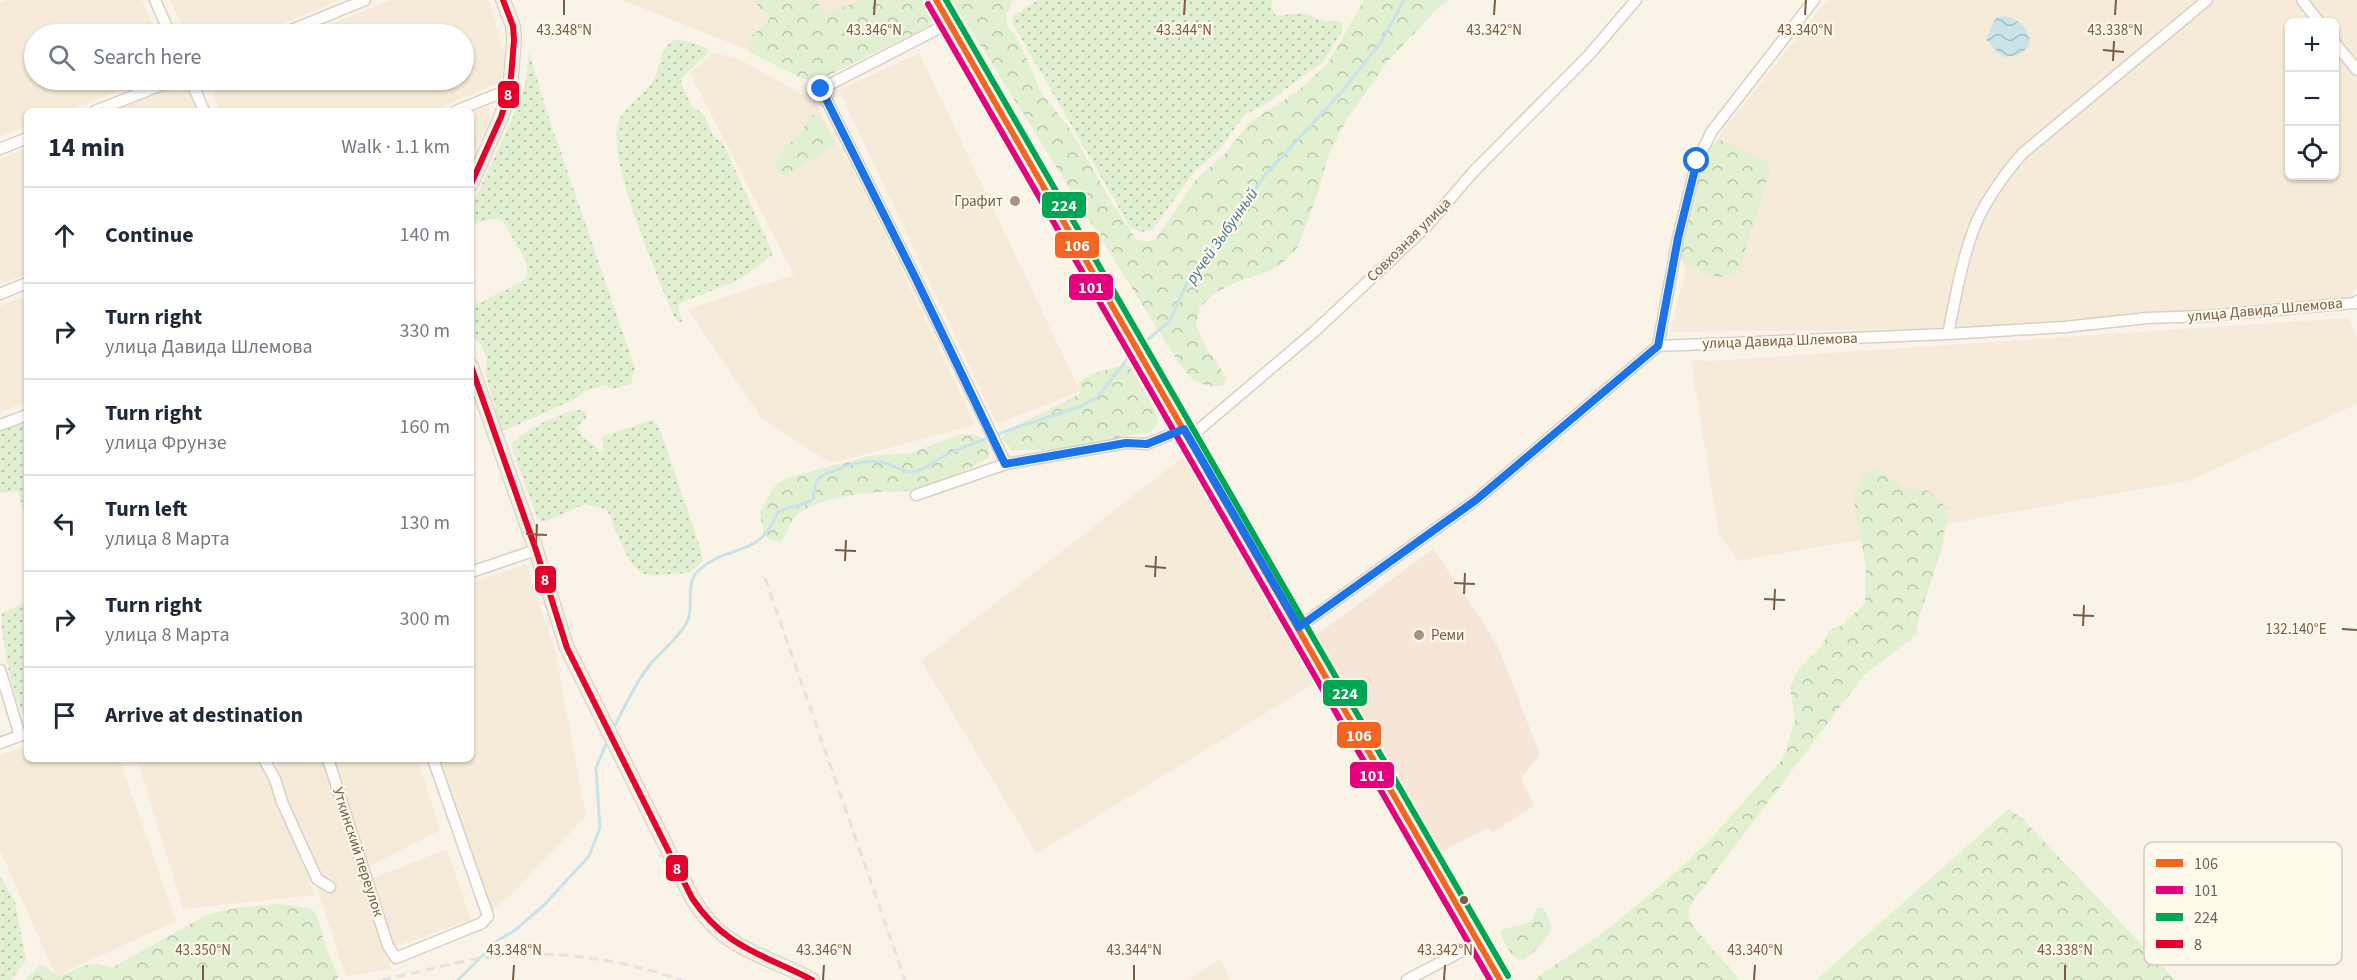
<!DOCTYPE html>
<meta charset="utf-8">
<style>
:root{--surface:#fff;--page:#f6f6f7;--text:#1f2937;--muted:#747a83;--line:#e0e1e3}
body{margin:0;font-family:"Source Sans 3",sans-serif;background:var(--page);color:var(--text)}
.controls{position:absolute;right:18px;top:18px;display:grid;overflow:hidden;border-radius:9px;box-shadow:0 2px 4px #0004}
.controls button{width:54px;height:54px;display:grid;place-items:center;padding:0;border:0;border-bottom:2px solid var(--line);background:var(--surface);color:var(--text);font:30px sans-serif}
.stop{position:absolute;width:18px;height:18px;margin:-14px;border:4px solid #1a73e8;border-radius:50%;background:#fff}
.stop.end{background:#1a73e8;border-color:#fff;box-shadow:0 2px 6px #0008}
.list{margin:0;padding:0;list-style:none}
h2{display:flex;justify-content:space-between;align-items:center;height:78px;margin:0;padding:0 24px;font-size:26px}
h2 small{font-size:20px;font-weight:400;color:var(--muted)}
.list li{display:grid;grid-template-columns:39px 1fr auto;gap:18px;align-items:center;box-sizing:border-box;height:96px;padding:0 24px;border-top:2px solid var(--line)}
.list b{display:block;font-size:22px;white-space:nowrap}
.list p{margin:0;font-size:20px;white-space:nowrap;color:var(--muted)}
.list em{font-size:20px;font-style:normal;color:var(--muted)}
.icon{flex:none;width:33px;height:33px;fill:none;stroke:currentColor;stroke-width:2;stroke-linecap:round;stroke-linejoin:round}
.map{position:relative;flex:none;width:2357px;height:980px;overflow:hidden}
.search{position:absolute;background:var(--surface);box-shadow:0 2px 4px #0004;left:24px;top:24px;width:450px;height:66px;display:flex;align-items:center;gap:15px;box-sizing:border-box;padding:0 21px;border-radius:33px;color:var(--muted);font-size:22px}
.panel{position:absolute;background:var(--surface);box-shadow:0 2px 4px #0004;left:24px;top:108px;width:450px;height:654px;border-radius:9px}
.map>svg:first-child{display:block}
</style>
<div class="map">
<svg width="2357" height="980" viewBox="0 0 2357 980">
<defs>
<pattern id="grass-dots" width="8" height="8" patternUnits="userSpaceOnUse" patternTransform="scale(1.5)"><rect width="8" height="8" fill="#e1f0d1"/><path d="M2 2h.1M6 6h.1" fill="none" stroke="#bbc6ab" stroke-width="1.8" stroke-linecap="round"/></pattern>
<pattern id="forest-crowns" width="20" height="18" patternUnits="userSpaceOnUse" patternTransform="scale(1.5)"><rect width="20" height="18" fill="#e1f0d1"/><path d="M2 6a3 3 0 1 1 6 0M12 15a3 3 0 1 1 6 0" fill="none" stroke="#bbc6ab"/></pattern>
<pattern id="water-waves" width="16" height="10" patternUnits="userSpaceOnUse" patternTransform="scale(1.5)"><rect width="16" height="10" fill="#c9e4e9"/><path d="M0 5q4-4 8 0t8 0" fill="none" stroke="#a8bcbf"/></pattern>
</defs>
<rect width="100%" height="100%" fill="#f9f3e8"/>
<path fill="#f5ebd8" fill-rule="evenodd" d="M7,0H142L157,34H34V80H148L66,111H27V126L0,137V3Z
M170,0H340L257,34H186Z
M391,0H489L505,56L501,82L432,111H220L208,80H464V34H306Z
M622,0H920L932,21L819,78Z
M1827,0H2357V286L2349,300L1987,328L1670,332L1719,135ZM2290,22H2334V176H2290Z
M713,53L737,58L814,101L863,189L975,425L831,463L763,420L688,309L794,275L690,73Z
M919,53L1080,391L997,424L839,90Z
M189,80L200,111H114Z
M488,106L491,117L471,159V114Z
M27,148V274L0,284V159Z
M27,296V402L0,412V306Z
M2349,318L2357,338V404L2191,480L1739,561L1719,534L1691,360L1711,361Z
M1184,456L1315,683L1037,853L921,661Z
M526,564L555,650L586,816L510,896L492,910L437,759H471V584Z
M27,746V759H119L176,921L56,976L0,850V755Z
M137,759H260L315,895L183,909Z
M275,759H324L391,969L346,976Z
M332,759H418L440,830L368,867Z
M447,849L471,920L393,947L371,879Z
M1220,959L1231,980H1187Z"/>
<path fill="#f7e6d8" d="M1433,549L1482,620L1500,651L1540,755L1521,778L1534,806L1493,832L1487,828L1440,853L1316,635Z"/>
<path fill="url(#grass-dots)" d="M1038,0H1273L1271,7L1276,16L1303,13L1327,22L1337,20L1341,23L1343,29L1324,61L1261,107L1245,114L1221,148L1194,172L1152,230L1141,232L1130,227L1013,24V16Z
M681,39L707,48L709,52L681,78V82L691,105L703,114L714,137L722,141L773,254L739,280L680,303L678,307L682,322H679L675,319C660,282 606,159 618,123C625,104 645,96 655,77C662,63 660,41 681,39Z
M529,52L546,109L635,368L631,384L613,389L604,385L583,392L577,398L506,430H501L485,372L487,359L481,344L471,335V307L521,282L527,276V263L503,221L496,218L471,225V208L518,106L526,80Z
M573,410H583L586,413V419L577,427L583,437L601,451L604,450L602,438L604,436L652,420L658,424L701,550L703,560C689,576 689,572 671,574C662,575 652,577 643,573C627,567 615,526 607,510L585,504L547,521L541,522L537,518L511,445C521,431 556,416 573,410Z
M27,421V524L18,491L0,493V430Z
M27,602V719C12,703 0,632 2,613Z
M0,875L15,902L26,960L11,980H0Z"/>
<path fill="url(#forest-crowns)" d="M756,0H816L825,15L860,0H923L930,14L931,23L927,27L819,80L803,79L750,52C742,30 767,33 770,16L758,6Z
M952,0H1013L1006,15L1007,26L1016,36L1029,63L1040,91L1070,129L1112,203L1136,239L1146,242L1155,240L1197,178L1224,155L1248,124L1300,89L1328,63L1364,0H1449L1441,5L1388,61L1347,119L1329,153L1317,195L1298,247L1287,259L1270,271L1234,283L1215,293L1200,307L1196,325L1207,349L1227,378L1222,386C1201,387 1192,381 1180,365Z
M816,115L822,120L835,144C831,149 793,172 785,176L779,173L775,165L780,152L802,132L809,116Z
M1718,140L1724,141L1768,163L1770,170L1739,270C1720,285 1705,271 1685,266L1680,255C1686,226 1694,158 1718,140Z
M1128,364C1134,375 1158,410 1158,420C1158,426 1154,429 1150,432L1053,450H1012L1002,439L1006,431L1078,395L1080,393L1079,382L1095,373Z
M961,434C977,434 992,437 989,457C966,471 939,485 912,490C902,492 890,491 880,492C854,493 821,499 799,513C788,520 790,535 779,542L769,539L763,532L760,512L773,489L779,482L794,476L868,456L911,453Z
M1876,468L1903,488L1929,491L1948,509L1942,548L1918,620L1916,635L1864,675L1689,907L1688,917L1695,929L1740,980H1535L1545,971L1580,949L1614,924L1667,880L1707,843L1784,757L1795,720L1790,688L1798,670L1822,646L1829,631L1842,625L1865,604L1866,568L1853,496L1863,474Z
M2009,809L2023,819L2175,980H1816Z
M278,904L309,908L316,913L324,941L338,977L336,980H24L41,964L59,976L88,964H98L111,968L208,914L237,908Z
M1537,908H1542L1546,912L1552,928C1546,941 1535,951 1524,960C1511,960 1506,944 1500,934L1501,930C1512,926 1522,926 1532,921Z"/>
<path fill="url(#water-waves)" d="M2004,16C2018,17 2040,38 2024,51C2020,55 2012,56 2005,57L1998,53L1986,39L1996,17Z"/>
<g fill="none" stroke-linecap="round" stroke-linejoin="round">
<path stroke="#c9e4e9" stroke-width="3" d="M1140,346L1170,321L1192,272L1235,221L1264,176L1339,95L1381,42L1404,0
M612,731C624,709 633,687 648,667C660,652 678,639 687,622C695,606 684,584 699,570C728,543 759,560 777,513C788,505 803,507 813,499C815,490 814,479 824,475C841,467 862,459 881,462C895,464 904,476 920,470C929,467 936,460 944,456C987,436 1037,421 1082,406L1098,396L1133,352
M458,980L498,940L514,931L544,905L589,856L600,828L596,768L608,739"/>
<defs>
<path id="minor" d="M155,0L170,34
M2302,0L2319,22
M949,23L821,89L916,279L1006,464
M282,34L365,0
M2334,42L2357,70
M191,80L204,111
M95,111L174,80
M456,111L510,89
M0,149L27,138
M0,294L27,283
M1948,334C1955,300 1961,264 1973,231C1982,205 2005,173 2023,153L2207,0
M1658,346L1678,238L1697,161L1712,131L1814,0
M0,425L27,415
M1189,438L1315,331L1425,228L1474,171L1589,55L1636,0
M916,495L1006,464L1126,443L1147,444L1184,429
M471,572L536,550
M1299,627L1476,500L1658,346L1948,334L2065,327L2147,318L2207,316L2355,303L2357,301
M0,670L20,736
M0,743L27,733
M264,759L275,779L282,802L317,879L330,887
M328,759L388,946L396,958L482,923L488,916L433,759
M1407,980L1479,942"/>
<path id="major" d="M936,0L1500,980
M471,184L501,117L510,89L514,40L513,26L503,0
M471,366L536,550L567,648L692,898C700,910 708,922 719,931C742,952 784,964 812,980"/>
</defs>
<use href="#minor" stroke="#d7d0c7" stroke-width="13"/>
<use href="#major" stroke="#d7cec4" stroke-width="16"/>
<use href="#minor" stroke="#fefdfc" stroke-width="10"/>
<use href="#major" stroke="#f3eee4" stroke-width="14"/>
<path stroke="#e5e1e5" stroke-width="3" stroke-dasharray="9 6" stroke-linecap="butt" d="M765,578L905,980
M382,980C416,973 450,963 484,958C551,948 619,959 682,980"/>
<defs>
<path id="bus-1" d="M936,0L1500,980"/>
<path id="bus-2" d="M928,4L1490,980"/>
<path id="bus-3" d="M946,0L1508,976"/>
<path id="bus-4" d="M471,184L501,117L510,89L514,40L513,26L503,0
M471,366L536,550L567,648L692,898C725,948 763,954 812,980"/>
</defs>
<use href="#bus-1" stroke="#fff9eb" stroke-width="10"/>
<use href="#bus-2" stroke="#fff9eb" stroke-width="10"/>
<use href="#bus-3" stroke="#fff9eb" stroke-width="10"/>
<use href="#bus-4" stroke="#fff9eb" stroke-width="10"/>
<use href="#bus-1" stroke="#f26522" stroke-width="6"/>
<use href="#bus-2" stroke="#e5007d" stroke-width="6"/>
<use href="#bus-3" stroke="#00a651" stroke-width="6"/>
<use href="#bus-4" stroke="#e4002b" stroke-width="6"/>
</g>
<g fill="none" stroke-linecap="round" stroke-linejoin="round">
<path stroke="#1a73e8" stroke-width="8" d="M821,89L916,279L1005,464L1126,443L1147,444L1184,429L1299,627L1476,500L1658,346L1678,238L1697,161"/>
</g>
<path fill="none" stroke="#795d45" stroke-width="2" d="M564,15V0M874,15L875,0M1184,15L1185,0M1494,15L1495,0M1805,15L1806,0M2115,15L2116,0M2103,50L2124,52M2113,61L2114,41M526,534L547,535M536,545L537,524M835,550L856,551M845,561L846,540M1145,566L1166,568M1155,577L1156,556M1454,583L1475,584M1464,594L1465,573M1764,599L1785,600M1774,610L1775,589M2073,615L2094,616M2083,626L2084,605M2342,629L2357,630M203,980V965M513,980L514,965M823,980L824,965M1134,980V965M1444,980L1445,965M1754,980L1755,965M2065,980V965"/>
<g fill="#a6927e" stroke="#fff9eb" stroke-width="2">
<circle cx="1015" cy="201" r="6"/>
<circle cx="1419" cy="635" r="6"/>
</g>
<circle fill="#795d45" stroke="#fff9eb" stroke-width="2" cx="1464" cy="900" r="5"/>
<g text-anchor="middle" dominant-baseline="central" stroke-width="4.5" stroke-linejoin="round" paint-order="stroke">
<g font-size="15" fill="#795d45" stroke="#fff9eb" text-anchor="end">
<text x="1003" y="201">Графит</text>
<text x="1431" y="635" text-anchor="start">Реми</text>
</g>
<g font-size="15" fill="#795d45" stroke="#fff9eb">
<text transform="translate(1409 240) rotate(-45)">Совхозная улица</text>
<text transform="translate(2265 310) rotate(-5)">улица Давида Шлемова</text>
<text transform="translate(1780 341) rotate(-2)">улица Давида Шлемова</text>
<text transform="translate(358 852) rotate(72)">Уткинский переулок</text>
</g>
<g font-size="16" font-style="italic" fill="#3c7a8f" stroke="#fff9eb">
<text transform="translate(1222 236) rotate(-55)">ручей Зыбунный</text>
</g>
</g>
<rect x="2144" y="842" width="198" height="123" rx="9" fill="#fff9eb" stroke="#d7cab9" stroke-width="1.5"/>
<rect x="2156" y="859" width="27" height="8" fill="#f26522"/>
<rect x="2156" y="886" width="27" height="8" fill="#e5007d"/>
<rect x="2156" y="913" width="27" height="8" fill="#00a651"/>
<rect x="2156" y="940" width="27" height="8" fill="#e4002b"/>
<g font-size="16" fill="#795d45">
<text x="2194" y="869">106</text>
<text x="2194" y="896">101</text>
<text x="2194" y="923">224</text>
<text x="2194" y="950">8</text>
</g>
<g font-size="15" text-anchor="middle" fill="#795d45" stroke="#fff9eb" stroke-width="4.5" stroke-linejoin="round" paint-order="stroke">
<text x="564" y="35">43.348°N</text>
<text x="874" y="35">43.346°N</text>
<text x="1184" y="35">43.344°N</text>
<text x="1494" y="35">43.342°N</text>
<text x="1805" y="35">43.340°N</text>
<text x="2115" y="35">43.338°N</text>
<text x="2296" y="634">132.140°E</text>
<text x="203" y="955">43.350°N</text>
<text x="514" y="955">43.348°N</text>
<text x="824" y="955">43.346°N</text>
<text x="1134" y="955">43.344°N</text>
<text x="1445" y="955">43.342°N</text>
<text x="1755" y="955">43.340°N</text>
<text x="2065" y="955">43.338°N</text>
</g>
<g stroke="#fff9eb" stroke-width="2">
<rect x="497" y="80" width="23" height="29" rx="6" fill="#e4002b"/>
<rect x="1041" y="191" width="46" height="28" rx="6" fill="#00a651"/>
<rect x="1054" y="231" width="46" height="28" rx="6" fill="#f26522"/>
<rect x="1068" y="273" width="46" height="28" rx="6" fill="#e5007d"/>
<rect x="534" y="565" width="23" height="29" rx="6" fill="#e4002b"/>
<rect x="1322" y="679" width="46" height="28" rx="6" fill="#00a651"/>
<rect x="1336" y="721" width="46" height="28" rx="6" fill="#f26522"/>
<rect x="1349" y="761" width="46" height="28" rx="6" fill="#e5007d"/>
<rect x="665" y="854" width="24" height="28" rx="6" fill="#e4002b"/>
</g>
<g font-size="16" text-anchor="middle" font-weight="bold" fill="#fff">
<text x="508" y="100">8</text>
<text x="1064" y="211">224</text>
<text x="1077" y="251">106</text>
<text x="1091" y="293">101</text>
<text x="545" y="585">8</text>
<text x="1345" y="699">224</text>
<text x="1359" y="741">106</text>
<text x="1372" y="781">101</text>
<text x="677" y="874">8</text>
</g>
</svg>
<div class="controls">
<button>+</button>
<button>−</button>
<button><svg class="icon" aria-label="locate" viewBox="0 0 24 24"><circle cx="12" cy="12" r="6"/><path d="M12 2v4M12 18v4M2 12h4M18 12h4"/></svg></button>
</div>
<div class="stop" style="left:1697px;top:161px"></div>
<div class="stop end" style="left:821px;top:89px"></div>
<div class="search"><svg class="icon" aria-label="search" viewBox="0 0 24 24"><circle cx="10" cy="10" r="6"/><path d="M15 15l6 6"/></svg>Search here</div>
<section class="panel">
<h2>14 min<small>Walk · 1.1 km</small></h2>
<ul class="list">
<li><svg class="icon" aria-label="ahead" viewBox="0 0 24 24"><path d="M12 20V5M6 11l6-6 6 6"/></svg><div><b>Continue</b></div><em>140 m</em></li>
<li><svg class="icon" aria-label="right" viewBox="0 0 24 24"><path d="M7 20v-9h11M14 6l5 5-5 5"/></svg><div><b>Turn right</b><p>улица Давида Шлемова</p></div><em>330 m</em></li>
<li><svg class="icon" aria-label="right" viewBox="0 0 24 24"><path d="M7 20v-9h11M14 6l5 5-5 5"/></svg><div><b>Turn right</b><p>улица Фрунзе</p></div><em>160 m</em></li>
<li><svg class="icon" aria-label="left" viewBox="0 0 24 24"><path d="M17 20v-9H6M10 6l-5 5 5 5"/></svg><div><b>Turn left</b><p>улица 8 Марта</p></div><em>130 m</em></li>
<li><svg class="icon" aria-label="right" viewBox="0 0 24 24"><path d="M7 20v-9h11M14 6l5 5-5 5"/></svg><div><b>Turn right</b><p>улица 8 Марта</p></div><em>300 m</em></li>
<li><svg class="icon" aria-label="arrive" viewBox="0 0 24 24"><path d="M6 21V4h12l-3 4 3 4H6"/></svg><div><b>Arrive at destination</b></div></li>
</ul>
</section>
</div>
